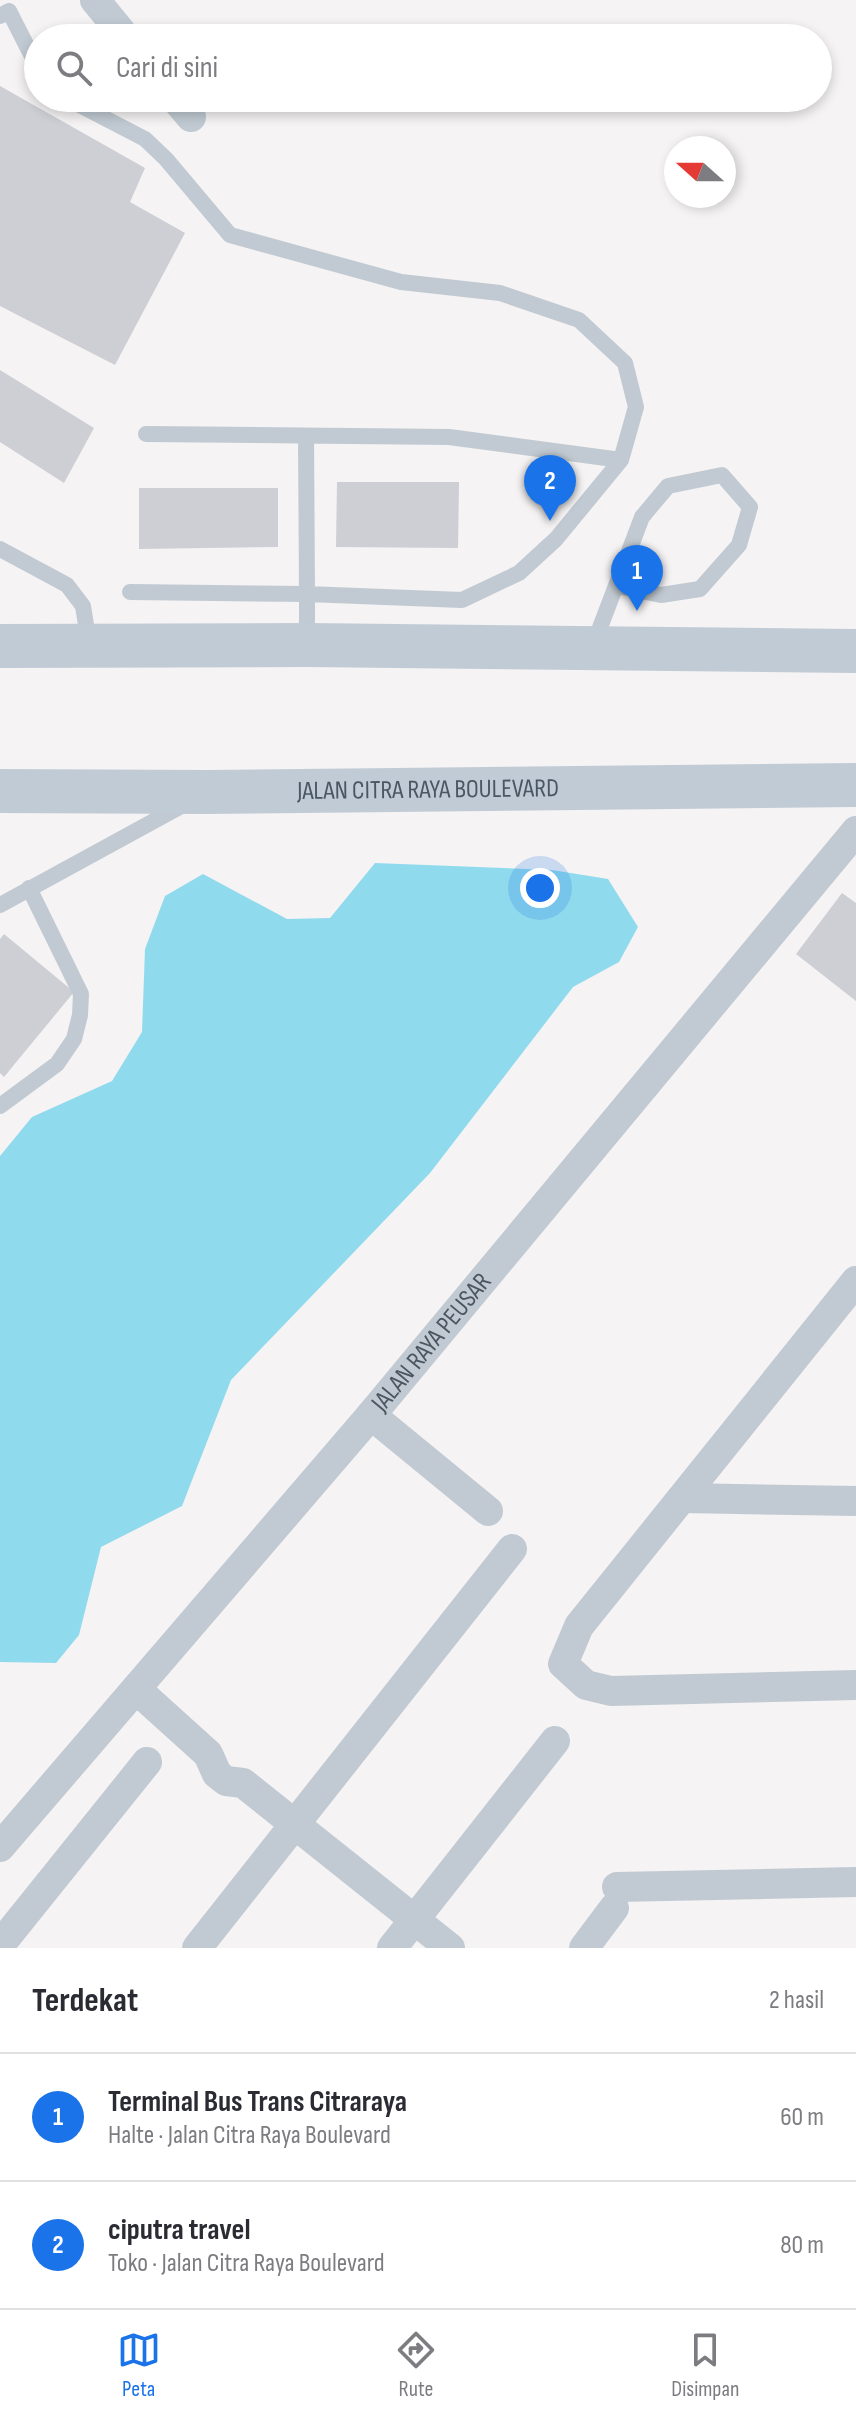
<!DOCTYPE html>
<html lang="id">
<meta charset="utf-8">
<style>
:root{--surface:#fff;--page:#f7f7f7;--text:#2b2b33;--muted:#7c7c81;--line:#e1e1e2;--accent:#1a73e8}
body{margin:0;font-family:"Sofia Sans Condensed",sans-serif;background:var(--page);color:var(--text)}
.compass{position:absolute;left:664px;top:136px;width:72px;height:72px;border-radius:50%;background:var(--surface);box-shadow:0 4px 12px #0003;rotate:291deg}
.you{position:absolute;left:540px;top:888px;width:28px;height:28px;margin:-20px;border:6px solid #fff;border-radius:50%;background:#1a73e8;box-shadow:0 0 0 12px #1a73e833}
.badge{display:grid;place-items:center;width:52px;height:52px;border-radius:50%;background:var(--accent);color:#fff;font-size:26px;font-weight:700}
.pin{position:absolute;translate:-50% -66px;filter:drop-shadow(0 2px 4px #0008)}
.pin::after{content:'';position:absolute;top:42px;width:28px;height:24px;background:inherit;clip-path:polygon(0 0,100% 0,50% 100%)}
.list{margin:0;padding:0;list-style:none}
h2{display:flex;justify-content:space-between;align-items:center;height:104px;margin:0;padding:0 32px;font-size:34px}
h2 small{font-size:26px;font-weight:400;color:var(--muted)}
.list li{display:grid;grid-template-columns:52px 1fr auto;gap:24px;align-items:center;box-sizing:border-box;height:128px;padding:0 32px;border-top:2px solid var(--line)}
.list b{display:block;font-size:30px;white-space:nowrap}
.list p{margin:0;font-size:26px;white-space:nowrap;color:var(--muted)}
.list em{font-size:26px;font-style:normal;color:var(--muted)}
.icon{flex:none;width:44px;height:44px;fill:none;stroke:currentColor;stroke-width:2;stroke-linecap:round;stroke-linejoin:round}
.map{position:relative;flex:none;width:856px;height:1948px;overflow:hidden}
.search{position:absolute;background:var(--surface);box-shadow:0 4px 12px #0003;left:24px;right:24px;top:24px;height:88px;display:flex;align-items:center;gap:20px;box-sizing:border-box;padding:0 28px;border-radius:44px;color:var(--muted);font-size:30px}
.sheet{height:360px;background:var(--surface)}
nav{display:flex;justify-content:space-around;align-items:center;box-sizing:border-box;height:112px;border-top:2px solid var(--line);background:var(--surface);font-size:22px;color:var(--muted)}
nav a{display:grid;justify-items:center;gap:4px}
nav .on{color:var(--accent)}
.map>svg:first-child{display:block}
</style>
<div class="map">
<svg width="856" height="1948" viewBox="0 0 856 1948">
<rect width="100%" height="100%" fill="#f5f3f3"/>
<path fill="#90daee" d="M375,863L552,870L608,879L638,927L619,962L573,987L430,1173L231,1380L182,1506L101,1547L79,1635L56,1663L0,1662V1156L32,1117L112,1081L142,1032L145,949L165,896L203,874L287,919L330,918Z"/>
<path fill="#cdcfd5" d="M0,86L145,168L130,202L185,233L115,365L0,306Z
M0,370L94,428L64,483L0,442Z
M337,482H459L458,548L336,547Z
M139,488H278V547L139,549Z
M842,893L856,903V1001L796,954Z
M4,934L74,992L4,1077L0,1073V939Z"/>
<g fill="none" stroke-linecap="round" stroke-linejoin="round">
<path stroke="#c1cad2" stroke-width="16" d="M0,16L9,11L38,68
M66,98L145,139L166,159L230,235L401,282L500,293L579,320L625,363L636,407L621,460L556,539L519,573L462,600L307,594V645
M146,434L449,437L621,460
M0,549L67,585L83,606L89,644
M130,592L307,594L306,436
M593,646L642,517L668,486L722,475L750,507L739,545L700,589L661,595L617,586
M0,905L185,804
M0,1106L57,1064L74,1039L80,1015L81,994L29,888"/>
<g stroke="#c1cad2" stroke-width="30">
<path d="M95,0L126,38"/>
<path d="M175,98L191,117"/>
<path d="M856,1281L579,1626L563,1664L586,1685L611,1691L856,1685"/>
<path d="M371,1415L488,1511"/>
<path d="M682,1498L856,1501"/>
<path d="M136,1689L208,1754L217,1774L226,1781L243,1783L450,1948"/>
<path id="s1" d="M0,1847L371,1415L856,831"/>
<path d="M617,1887L856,1882"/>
<path d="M0,1945L147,1762"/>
<path d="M197,1948L512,1549"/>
<path d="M392,1948L555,1741"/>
<path d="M584,1948L614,1908"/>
</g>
<g stroke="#c1cbd6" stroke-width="44">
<path d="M0,646L307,645L856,651"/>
<path id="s2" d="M0,791L207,792L856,785"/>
</g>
</g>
<g text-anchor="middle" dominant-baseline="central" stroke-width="6" stroke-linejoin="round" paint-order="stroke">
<g font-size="26" fill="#4a5661" stroke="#fff">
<text stroke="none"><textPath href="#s2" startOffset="428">JALAN CITRA RAYA BOULEVARD</textPath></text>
<text stroke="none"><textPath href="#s1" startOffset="664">JALAN RAYA PEUSAR</textPath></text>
</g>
</g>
</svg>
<svg class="compass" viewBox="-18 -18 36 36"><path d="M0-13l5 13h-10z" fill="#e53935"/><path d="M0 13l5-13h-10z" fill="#7c7c81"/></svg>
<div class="you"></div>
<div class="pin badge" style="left:637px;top:611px">1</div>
<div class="pin badge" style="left:550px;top:521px">2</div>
<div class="search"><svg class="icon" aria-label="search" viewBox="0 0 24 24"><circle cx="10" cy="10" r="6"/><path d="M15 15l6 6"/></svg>Cari di sini</div>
</div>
<section class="sheet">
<h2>Terdekat<small>2 hasil</small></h2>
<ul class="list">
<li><span class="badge">1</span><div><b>Terminal Bus Trans Citraraya</b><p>Halte · Jalan Citra Raya Boulevard</p></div><em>60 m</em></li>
<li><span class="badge">2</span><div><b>ciputra travel</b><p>Toko · Jalan Citra Raya Boulevard</p></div><em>80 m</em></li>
</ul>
</section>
<nav>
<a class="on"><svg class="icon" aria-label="map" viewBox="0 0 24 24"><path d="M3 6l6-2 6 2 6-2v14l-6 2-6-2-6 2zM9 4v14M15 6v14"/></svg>Peta</a>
<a><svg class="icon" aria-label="directions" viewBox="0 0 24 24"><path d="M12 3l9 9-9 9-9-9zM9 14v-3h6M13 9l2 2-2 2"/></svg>Rute</a>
<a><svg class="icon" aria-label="saved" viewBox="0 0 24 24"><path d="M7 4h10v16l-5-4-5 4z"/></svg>Disimpan</a>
</nav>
